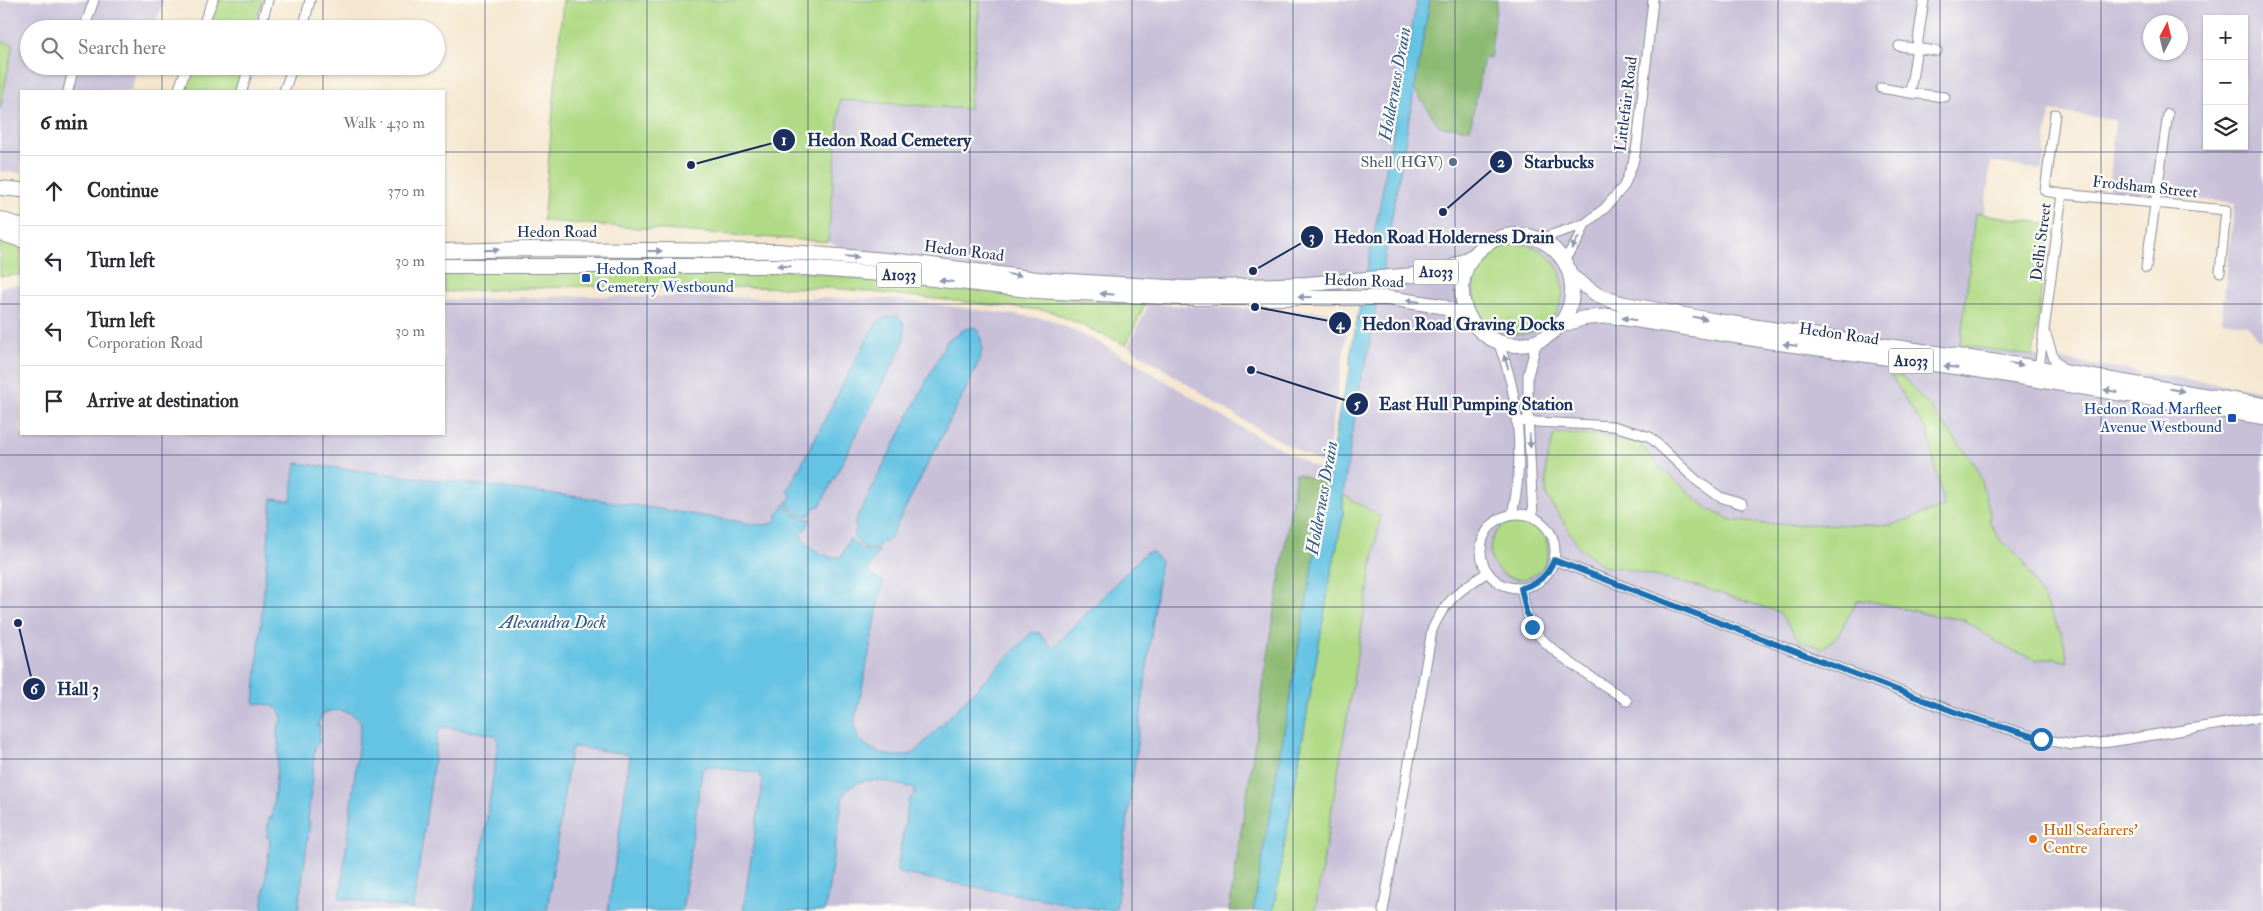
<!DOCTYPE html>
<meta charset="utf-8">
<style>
:root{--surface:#fff;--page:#f2f2f3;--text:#2b2b33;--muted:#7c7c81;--line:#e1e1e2}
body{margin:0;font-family:"IM FELL Double Pica",serif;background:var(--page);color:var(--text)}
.controls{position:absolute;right:15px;top:15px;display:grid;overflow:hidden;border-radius:0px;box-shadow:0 1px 4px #0004}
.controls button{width:45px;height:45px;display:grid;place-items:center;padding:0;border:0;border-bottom:1px solid var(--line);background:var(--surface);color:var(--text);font:25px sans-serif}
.compass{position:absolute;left:2143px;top:15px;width:45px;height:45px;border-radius:50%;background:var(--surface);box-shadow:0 1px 4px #0004;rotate:7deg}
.stop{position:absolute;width:15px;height:15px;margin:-11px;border:4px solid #1f6fb2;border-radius:50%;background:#fff}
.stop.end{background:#1f6fb2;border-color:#fff;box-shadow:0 1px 5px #0008}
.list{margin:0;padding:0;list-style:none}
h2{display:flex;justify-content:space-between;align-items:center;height:65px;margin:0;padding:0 20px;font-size:21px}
h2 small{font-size:16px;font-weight:400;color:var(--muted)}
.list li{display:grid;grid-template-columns:32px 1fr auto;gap:15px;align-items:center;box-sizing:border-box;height:70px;padding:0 20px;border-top:1px solid var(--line)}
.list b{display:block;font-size:19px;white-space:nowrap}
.list p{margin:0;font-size:16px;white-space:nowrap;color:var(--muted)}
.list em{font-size:16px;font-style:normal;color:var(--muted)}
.icon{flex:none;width:28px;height:28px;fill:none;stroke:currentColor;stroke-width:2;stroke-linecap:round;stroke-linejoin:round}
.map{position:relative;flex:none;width:2263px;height:911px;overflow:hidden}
.search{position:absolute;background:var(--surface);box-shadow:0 1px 4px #0004;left:20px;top:20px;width:425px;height:55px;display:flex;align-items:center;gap:12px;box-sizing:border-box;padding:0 18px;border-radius:28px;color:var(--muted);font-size:19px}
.panel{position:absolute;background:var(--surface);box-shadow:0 1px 4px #0004;left:20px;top:90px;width:425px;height:345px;border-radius:0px}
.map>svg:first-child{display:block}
</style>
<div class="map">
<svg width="2263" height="911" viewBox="0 0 2263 911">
<rect width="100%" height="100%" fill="#fdfcf7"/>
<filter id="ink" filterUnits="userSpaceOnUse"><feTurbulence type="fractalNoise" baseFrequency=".02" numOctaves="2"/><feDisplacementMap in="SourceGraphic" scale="10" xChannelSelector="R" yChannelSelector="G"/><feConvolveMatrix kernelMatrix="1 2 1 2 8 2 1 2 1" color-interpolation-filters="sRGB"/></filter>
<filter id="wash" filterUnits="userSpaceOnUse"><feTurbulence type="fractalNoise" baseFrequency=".0096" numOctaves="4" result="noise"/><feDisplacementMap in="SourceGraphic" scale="20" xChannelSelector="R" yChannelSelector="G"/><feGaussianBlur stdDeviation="1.12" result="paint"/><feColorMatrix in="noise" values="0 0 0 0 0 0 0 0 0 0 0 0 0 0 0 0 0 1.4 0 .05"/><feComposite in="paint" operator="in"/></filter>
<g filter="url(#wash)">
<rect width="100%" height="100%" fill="#f5e7cf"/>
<path fill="#c7c0d8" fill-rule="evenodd" d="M0,0H164L153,29H29V66H138L131,91H21V173L0,171Z
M980,0H1417L1363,288L1282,293L1038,286L896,269L828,242L840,100L969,109Z
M1497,0H2263V340L2258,339L2246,324L2221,321L2235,203L2109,191L2115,120L2050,111L2042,170L1991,162L1984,214L1976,213L1960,344L2263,391V911H1315L1380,516L1343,495L1359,391L1366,365L1414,89L1439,126L1470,129L1484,57L1490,58ZM2207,19H2244V146H2207ZM2150,22H2180V52H2150ZM1547,254L1555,264L1561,277L1548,323L1538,329L1524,333L1474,301L1473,281Z
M10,285H21V434H444V300L584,296L892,299L1048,319L1090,338L1138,364L1235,424L1328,474L1326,484L1296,473L1229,911H0V287Z
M1149,304L1350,313L1326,465L1302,453L1238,417L1128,346Z"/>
<path fill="#b0da85" stroke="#668472" d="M218,0H263V1L252,29H206Z
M563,0H980L969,109L840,100L828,242L543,221Z
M0,41L13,44L0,110Z
M191,66H244L237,91H182Z
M1976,213L2050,224L2033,356L1960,345Z
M0,237L21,245V275L0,276Z
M1473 289a45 45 0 1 1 90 0a45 45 0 1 1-90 0Z
M444,269H777L1038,297L1145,304L1126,345L1050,311L833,288L583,286L444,292Z
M1890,375L1903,377L1929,406L1977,467L1990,512L1989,520L2000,540L2021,558L2062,634L2068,662L2054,658L2036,660L2005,647L1962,619L1936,616L1866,600L1857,601L1836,638L1822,648L1800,641L1779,612L1704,588L1625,569L1602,566L1579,547L1546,495V463L1554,434L1567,433L1613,438L1639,443L1658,465L1708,509L1731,520L1764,524L1892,525L1944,506L1928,433Z
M1343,495L1380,516L1315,911H1273L1331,574L1343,516Z
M1490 550a29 29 0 1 1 58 0a29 29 0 1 1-58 0Z"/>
<path fill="#8cba72" stroke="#547468" d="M1430,0H1497L1490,58L1484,57L1470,129L1439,126L1414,89Z
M1296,473L1326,484L1319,531L1253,911H1229Z"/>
<path fill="#65c3e3" stroke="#4079a0" d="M1417,0H1430L1366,364L1362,374L1351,441L1343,495V516L1331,574L1273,911H1253L1340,406L1350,371V356L1378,213Z
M896,315C908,322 905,337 901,348L820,506L815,507L810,515H796L787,503L791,496L788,490L870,333L879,320Z
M975,327C987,343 981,356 974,373L889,540L881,542L877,549L863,548L853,536L857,529L854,523L947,341L965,329Z
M296,463L588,498L760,525C767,525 774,524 778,518L776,516L785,504L794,516L811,519L805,530H802C796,542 820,553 829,557C833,558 837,557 842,556L850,538L862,550L879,551L868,570L870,574L883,582L858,709C842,743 885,762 913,754L1032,632L1039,633L1053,648L1145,553L1152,552L1160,561V565L1116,909L1108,911L898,873L897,869L909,799L915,794V790L912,788C888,783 859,771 843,795L825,911H743L763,780L758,773L709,766L705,767L702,771L682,911H608L630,757L626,754L577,747L573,748L570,753L547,911H473L498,743L497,738L494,735L444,727L438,732L413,909L340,898L361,723C355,711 333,706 322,715L317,726H320L319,742L315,747L308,821L310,822L298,911H262L270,840L267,837L269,818H272L279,744L277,737L279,723H282C282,704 269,705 254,703L272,499L291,501Z"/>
</g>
<g filter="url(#ink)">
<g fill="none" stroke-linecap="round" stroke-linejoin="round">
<defs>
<path id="minor" d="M84,29L94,0
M201,29L213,0
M260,29L268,0
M303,29L310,0
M1899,46L1937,51
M1881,88L1910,93L1924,0
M68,91L74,66
M178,91L187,66
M242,91L249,66
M284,91L293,66
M1910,93L1945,97
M2062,194L2226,210L2220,272
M1539,239L1585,224L1605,208L1624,186L1633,163L1637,145L1653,0
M1564,260L1578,240L1585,224
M2146,268L2168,114
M2046,335L2054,359L2065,372
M1498,342C1519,393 1525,460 1512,514
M2039,368L2062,194L2045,191L2055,114
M1516,421L1613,426L1638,433L1650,437L1696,480L1720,497L1742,504
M1481 551a37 37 0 1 1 74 0a37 37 0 1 1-74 0Z
M1533,517L1528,415V375L1537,341
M1554,560L1963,715L2041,739L2073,745L2110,742L2263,717
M1521,588C1524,601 1526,617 1533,628C1549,653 1602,683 1627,701
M1383,911L1432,630C1445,600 1461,589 1488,572"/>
<path id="highway" d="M0,188L21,190
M0,219L21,226
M0,233L21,240
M1462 290a55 55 0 1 1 110 0a55 55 0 1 1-110 0Z
M444,251L528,249L778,251L909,262L1037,279L1185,288L1307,284L1427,274L1449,269L1474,255
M444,266H778L906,276L1037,291L1182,298H1388L1441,306L1470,319
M1572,277L1599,296L1620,303L1717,321L2039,368L2263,405
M1559,326L1584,318L1610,316L1786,344L1977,370L2263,417"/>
</defs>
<use href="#minor" stroke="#888b96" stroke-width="11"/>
<use href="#highway" stroke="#888b96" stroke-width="16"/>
<use href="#minor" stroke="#fff" stroke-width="9"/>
<use href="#highway" stroke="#fff" stroke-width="14"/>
</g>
<defs><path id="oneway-solid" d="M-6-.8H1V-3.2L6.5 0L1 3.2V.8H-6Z" transform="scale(1.25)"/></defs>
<g fill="#8d97ae">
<use href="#oneway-solid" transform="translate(1575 243) rotate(122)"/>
<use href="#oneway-solid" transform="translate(492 250) rotate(-1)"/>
<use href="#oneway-solid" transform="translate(655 251)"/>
<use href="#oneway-solid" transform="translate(852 257) rotate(5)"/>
<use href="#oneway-solid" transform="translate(784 266) rotate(-176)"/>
<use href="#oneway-solid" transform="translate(1014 275) rotate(7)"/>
<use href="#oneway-solid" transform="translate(946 281) rotate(-173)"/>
<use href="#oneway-solid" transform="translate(1107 294) rotate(-177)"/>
<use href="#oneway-solid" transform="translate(1305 297) rotate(180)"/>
<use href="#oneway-solid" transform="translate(1413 301) rotate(-173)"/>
<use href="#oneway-solid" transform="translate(1700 318) rotate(10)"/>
<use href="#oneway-solid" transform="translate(1629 319) rotate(-171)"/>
<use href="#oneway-solid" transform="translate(1790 345) rotate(-172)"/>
<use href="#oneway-solid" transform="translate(1506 362) rotate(-108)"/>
<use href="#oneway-solid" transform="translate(2016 364) rotate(9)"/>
<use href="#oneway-solid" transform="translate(1951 367) rotate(-172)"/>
<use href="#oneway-solid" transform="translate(2177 390) rotate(10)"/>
<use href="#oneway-solid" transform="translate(2111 391) rotate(-170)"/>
<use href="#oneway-solid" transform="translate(1530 441) rotate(87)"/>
</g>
</g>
<g fill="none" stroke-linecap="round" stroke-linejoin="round" filter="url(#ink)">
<path stroke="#1f6fb2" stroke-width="6" d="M1532,627L1526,611L1521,588C1538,584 1547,576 1554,560L1963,715L2041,739"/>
</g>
<path fill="none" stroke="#1b2f5e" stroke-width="1" stroke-opacity="0.55" d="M162,0V29M323,0V29M485,0V911M647,0V911M808,0V911M970,0V911M1132,0V911M1293,0V911M1455,0V911M1616,0V911M1778,0V911M1940,0V911M2101,0V911M162,66V91M323,66V91M0,152H21M444,152H2263M0,304H21M444,304H2263M162,434V911M323,434V911M0,455H2263M0,607H2263M0,759H2263"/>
<circle fill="#5c6f8a" stroke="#fdfcf7" stroke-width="2" cx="1453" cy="162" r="5"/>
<g fill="#1a4fb4" stroke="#fdfcf7" stroke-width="2">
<rect x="581" y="273" width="10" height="10" rx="2.5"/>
<rect x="2227" y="413" width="10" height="10" rx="2.5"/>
</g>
<circle fill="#e8710a" stroke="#fdfcf7" stroke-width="2" cx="2033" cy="839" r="5"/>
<g text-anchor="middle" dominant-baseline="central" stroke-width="4.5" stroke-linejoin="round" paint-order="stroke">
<g fill="#fdfcf7" stroke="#5f6c8c" stroke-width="1">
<rect x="1413.5" y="259.5" width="45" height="25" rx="4"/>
<rect x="876.5" y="262.5" width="45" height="25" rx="4"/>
<rect x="1888.5" y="348.5" width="45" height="25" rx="4"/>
</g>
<g font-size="15" font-weight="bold" fill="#1b2f5e">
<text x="1436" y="272">A1033</text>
<text x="899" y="275">A1033</text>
<text x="1911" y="361">A1033</text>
</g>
<g font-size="16" fill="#1b2f5e" stroke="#fdfcf7">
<text transform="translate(1626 104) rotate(-83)">Littlefair Road</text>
<text transform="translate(2145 187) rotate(6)">Frodsham Street</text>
<text x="557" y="232">Hedon Road</text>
<text transform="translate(2041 242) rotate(-83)">Delhi Street</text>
<text transform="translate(964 251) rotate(7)">Hedon Road</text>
<text transform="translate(1364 281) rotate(2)">Hedon Road</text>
<text transform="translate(1839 334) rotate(8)">Hedon Road</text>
</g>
<g font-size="16" fill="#4e5e75" stroke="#fdfcf7" text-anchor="end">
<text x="1443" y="162">Shell (HGV)</text>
</g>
<g font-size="16" fill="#164399" stroke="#fdfcf7" text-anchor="start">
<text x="596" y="269">Hedon Road<tspan x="596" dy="18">Cemetery Westbound</tspan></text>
<text x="2222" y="409" text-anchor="end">Hedon Road Marfleet<tspan x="2222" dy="18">Avenue Westbound</tspan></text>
</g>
<g font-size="16" fill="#c56008" stroke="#fdfcf7" text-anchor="start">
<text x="2043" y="830">Hull Seafarers'<tspan x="2043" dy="18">Centre</tspan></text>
</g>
<g font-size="18" font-style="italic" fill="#315b86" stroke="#fdfcf7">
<text transform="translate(1395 84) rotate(-80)">Holderness Drain</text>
<text transform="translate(1322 498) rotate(-80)">Holderness Drain</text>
<text x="553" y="622">Alexandra Dock</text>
</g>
</g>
<path fill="none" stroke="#1b2f5e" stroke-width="2" d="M691 165L784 140M1443 212L1501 162M1253 271L1312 237M1255 307L1340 323M1251 370L1357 404M18 623L34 689"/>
<g fill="#1b2f5e" stroke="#fdfcf7" stroke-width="2">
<circle cx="691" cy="165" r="5"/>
<circle cx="1443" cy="212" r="5"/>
<circle cx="1253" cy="271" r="5"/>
<circle cx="1255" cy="307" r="5"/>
<circle cx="1251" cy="370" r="5"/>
<circle cx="18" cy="623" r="5"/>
<circle cx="784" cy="140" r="12"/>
<circle cx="1501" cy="162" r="12"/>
<circle cx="1312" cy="237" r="12"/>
<circle cx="1340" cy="323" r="12"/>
<circle cx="1357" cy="404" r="12"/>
<circle cx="34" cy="689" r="12"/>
</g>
<g font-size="15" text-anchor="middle" font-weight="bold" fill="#fff">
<text x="784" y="145">1</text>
<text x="1501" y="167">2</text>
<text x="1312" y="242">3</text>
<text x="1340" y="329">4</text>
<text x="1357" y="409">5</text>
<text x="34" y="694">6</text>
</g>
<g font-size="18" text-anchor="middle" font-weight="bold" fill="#1b2f5e" stroke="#fdfcf7" stroke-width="4.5" stroke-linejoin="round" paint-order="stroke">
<text x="889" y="146">Hedon Road Cemetery</text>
<text x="1559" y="168">Starbucks</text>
<text x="1444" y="243">Hedon Road Holderness Drain</text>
<text x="1463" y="330">Hedon Road Graving Docks</text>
<text x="1476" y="410">East Hull Pumping Station</text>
<text x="78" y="695">Hall 3</text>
</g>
</svg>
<div class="controls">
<button>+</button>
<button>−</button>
<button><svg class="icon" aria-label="layers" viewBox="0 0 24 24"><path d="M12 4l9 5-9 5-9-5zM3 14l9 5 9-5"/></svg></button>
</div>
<svg class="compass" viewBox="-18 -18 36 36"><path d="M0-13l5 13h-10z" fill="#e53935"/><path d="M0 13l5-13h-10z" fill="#7c7c81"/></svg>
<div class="stop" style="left:2041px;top:739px"></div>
<div class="stop end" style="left:1532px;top:627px"></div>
<div class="search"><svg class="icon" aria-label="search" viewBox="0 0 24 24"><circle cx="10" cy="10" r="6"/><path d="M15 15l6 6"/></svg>Search here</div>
<section class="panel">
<h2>6 min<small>Walk · 430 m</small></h2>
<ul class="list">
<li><svg class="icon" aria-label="ahead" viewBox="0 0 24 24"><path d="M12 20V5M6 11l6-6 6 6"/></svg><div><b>Continue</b></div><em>370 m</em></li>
<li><svg class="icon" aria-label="left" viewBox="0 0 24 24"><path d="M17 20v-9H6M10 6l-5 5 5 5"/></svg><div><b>Turn left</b></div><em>30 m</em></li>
<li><svg class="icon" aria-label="left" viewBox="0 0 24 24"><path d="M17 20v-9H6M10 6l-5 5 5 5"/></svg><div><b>Turn left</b><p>Corporation Road</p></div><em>30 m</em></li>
<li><svg class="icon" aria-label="arrive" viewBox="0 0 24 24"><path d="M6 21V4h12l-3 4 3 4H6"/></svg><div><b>Arrive at destination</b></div></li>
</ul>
</section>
</div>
